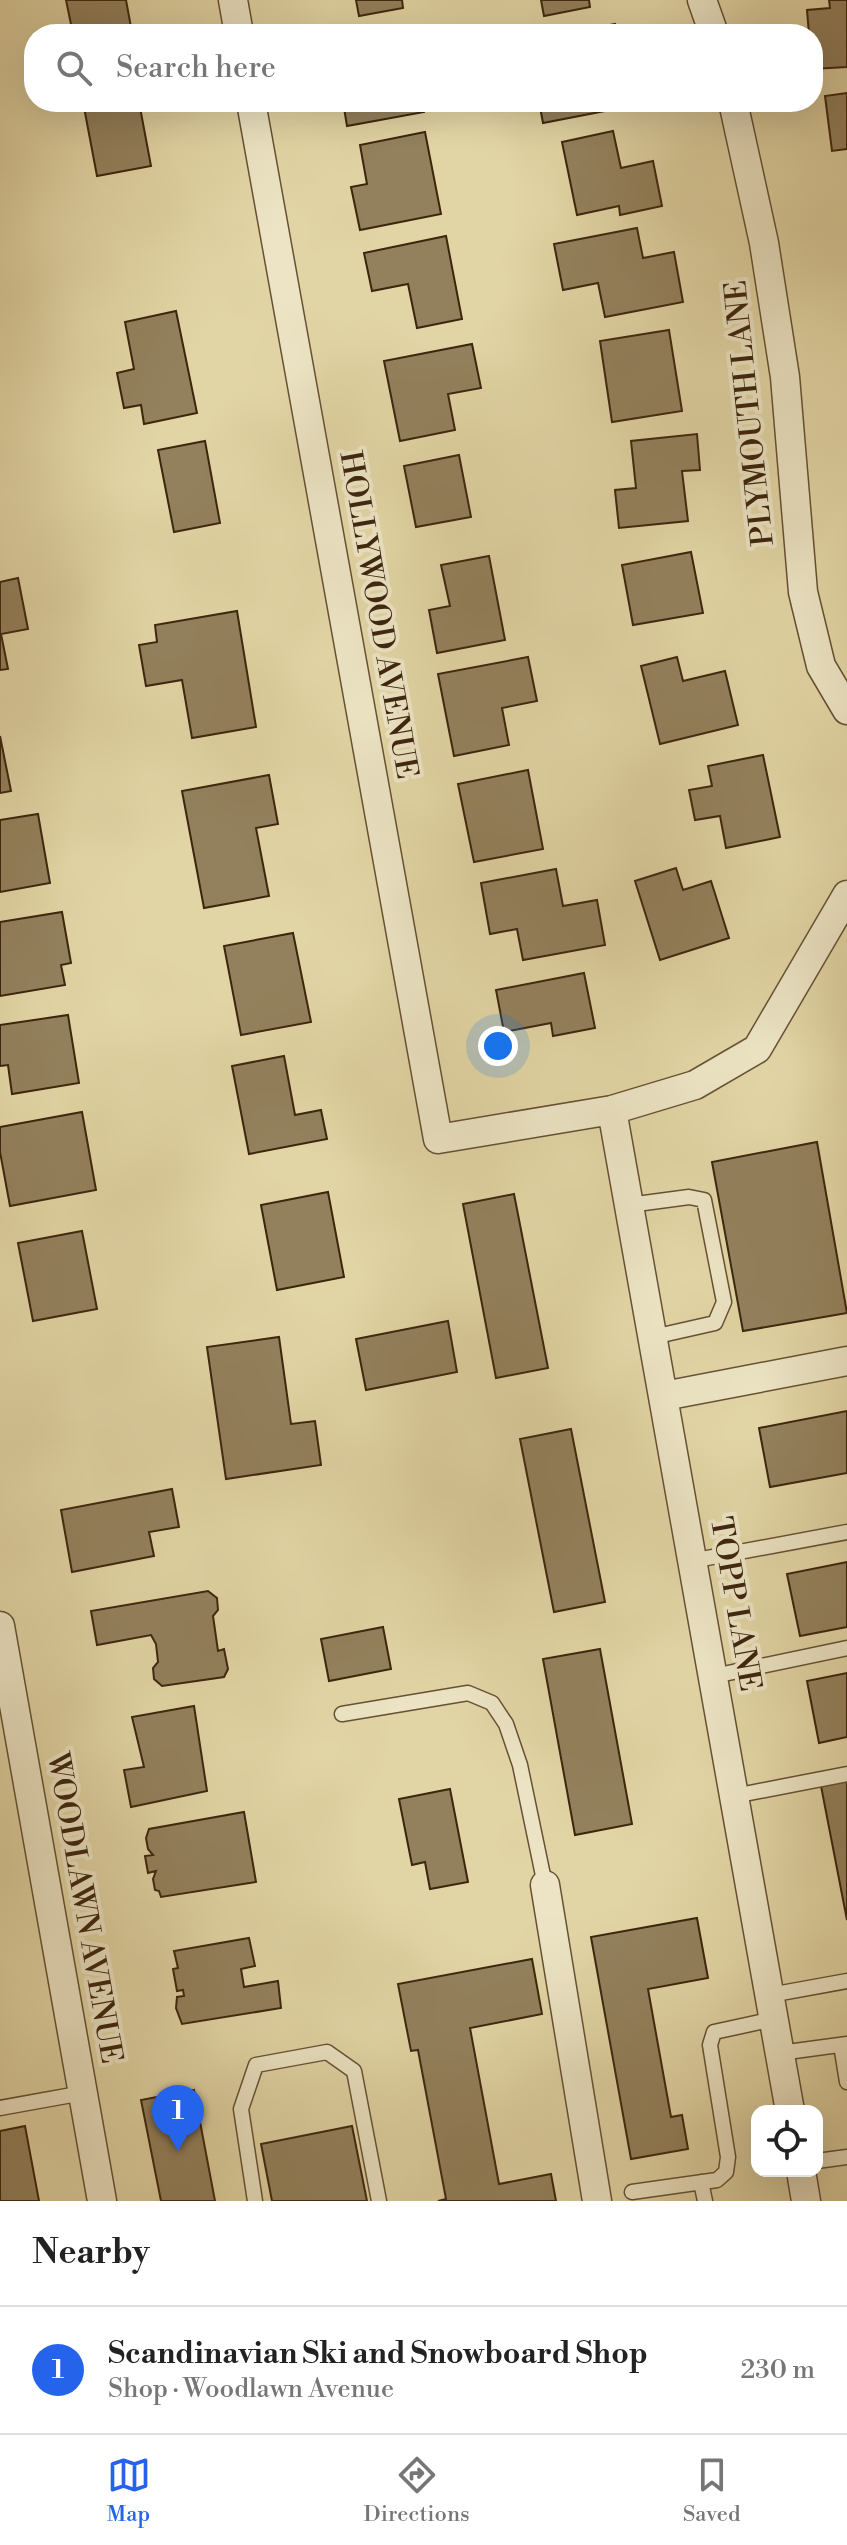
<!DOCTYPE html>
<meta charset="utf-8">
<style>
:root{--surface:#fff;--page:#f6f6f6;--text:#222;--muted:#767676;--line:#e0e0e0;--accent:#2563eb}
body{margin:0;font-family:"Libre Bodoni",serif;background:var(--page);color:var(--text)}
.controls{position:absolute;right:24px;bottom:24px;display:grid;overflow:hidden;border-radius:16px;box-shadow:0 8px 32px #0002}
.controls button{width:72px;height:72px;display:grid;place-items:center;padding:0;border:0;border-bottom:2px solid var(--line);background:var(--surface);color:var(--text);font:40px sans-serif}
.you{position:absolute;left:498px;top:1046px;width:28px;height:28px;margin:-20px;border:6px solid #fff;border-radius:50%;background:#1a73e8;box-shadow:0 0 0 12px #1a73e833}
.badge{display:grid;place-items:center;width:52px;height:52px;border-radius:50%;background:var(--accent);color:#fff;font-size:26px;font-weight:700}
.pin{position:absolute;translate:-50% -66px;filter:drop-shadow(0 2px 4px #0008)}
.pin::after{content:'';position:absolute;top:42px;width:28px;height:24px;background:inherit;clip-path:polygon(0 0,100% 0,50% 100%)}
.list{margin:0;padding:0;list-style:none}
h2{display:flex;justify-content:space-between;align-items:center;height:104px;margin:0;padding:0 32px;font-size:34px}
h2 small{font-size:26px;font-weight:400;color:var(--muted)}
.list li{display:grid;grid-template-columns:52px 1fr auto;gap:24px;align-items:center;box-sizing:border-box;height:128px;padding:0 32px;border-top:2px solid var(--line)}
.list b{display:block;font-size:30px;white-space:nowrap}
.list p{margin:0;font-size:26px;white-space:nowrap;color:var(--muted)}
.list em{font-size:26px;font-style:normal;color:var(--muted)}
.icon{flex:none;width:44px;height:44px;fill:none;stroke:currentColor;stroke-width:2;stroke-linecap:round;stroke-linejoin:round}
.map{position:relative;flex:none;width:847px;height:2201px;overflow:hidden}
.search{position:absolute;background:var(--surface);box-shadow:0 8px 32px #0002;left:24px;right:24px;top:24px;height:88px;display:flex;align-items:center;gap:20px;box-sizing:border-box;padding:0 28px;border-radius:32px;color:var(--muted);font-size:30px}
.sheet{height:232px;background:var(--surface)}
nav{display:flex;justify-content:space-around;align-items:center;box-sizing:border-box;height:112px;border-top:2px solid var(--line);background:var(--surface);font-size:22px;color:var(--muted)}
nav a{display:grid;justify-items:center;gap:4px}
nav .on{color:var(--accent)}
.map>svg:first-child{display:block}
</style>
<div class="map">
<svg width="847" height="2201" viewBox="0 0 847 2201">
<rect width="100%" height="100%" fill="#e2d5a5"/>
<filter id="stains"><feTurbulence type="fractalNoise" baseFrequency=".0025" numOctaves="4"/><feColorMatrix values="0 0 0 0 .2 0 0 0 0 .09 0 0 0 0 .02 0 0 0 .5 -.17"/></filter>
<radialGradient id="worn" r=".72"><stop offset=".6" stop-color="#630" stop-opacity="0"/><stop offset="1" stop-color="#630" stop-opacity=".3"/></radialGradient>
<path fill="#93815d" stroke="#3d250e" stroke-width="2" d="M66,0H126L131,27L94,34H73Z
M356,0H402L403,8L359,16Z
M541,0H589L590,7L544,16Z
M829,0H847V67L813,69V34H809L807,10L830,8Z
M615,24L617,34H565Z
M847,93V149L832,151L825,96Z
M83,102H139L151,166L97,176Z
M343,102H422L424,112L347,126Z
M539,102H630L631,106L543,123Z
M613,131L621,168L653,161L662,206L620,215L619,206L577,215L562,142Z
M425,132L441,214L360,230L351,187L367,184L360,145Z
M637,228L643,258L674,252L683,302L605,317L598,283L563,290L554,244Z
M446,236L462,319L417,328L408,284L372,291L364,253Z
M176,311L197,413L144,424L141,405L124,408L117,373L134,369L125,322Z
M669,330L682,411L612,422L600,341Z
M472,344L481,388L448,394L455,430L400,441L384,361Z
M697,434L700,470L682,471L688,521L619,528L615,490L636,488L631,441Z
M205,441L220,523L174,532L158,450Z
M459,455L471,517L416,527L404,466Z
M691,552L703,613L633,625L622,565Z
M489,556L505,640L437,653L429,610L450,606L441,565Z
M18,578L28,629L1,634L8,669L0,670V582Z
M237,611L256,727L192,738L182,680L146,686L139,645L157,642L155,625Z
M528,657L537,701L502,708L509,745L454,756L438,674Z
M677,657L683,681L725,671L738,725L660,744L641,666Z
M0,736L11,791L0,793Z
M763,755L780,837L726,848L720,816L695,820L689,790L712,786L708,766Z
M528,770L543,849L474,862L458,784Z
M269,775L278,824L256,828L269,896L204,908L182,791Z
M38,814L50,883L0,892V820Z
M676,868L683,890L711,881L729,938L660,960L635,881Z
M556,869L563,906L597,900L605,945L523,960L517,929L490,934L481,883Z
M62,912L71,963L61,965L65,985L0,996V922Z
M293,933L311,1022L241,1035L224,946Z
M584,973L595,1028L553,1036L551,1023L504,1032L496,990Z
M68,1015L79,1083L12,1094L8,1065L0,1066V1025Z
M284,1056L295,1115L321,1110L327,1139L249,1154L232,1066Z
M82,1112L96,1190L10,1206L0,1152V1127Z
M817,1142L847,1313L743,1331L712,1162Z
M328,1192L344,1277L277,1290L261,1205Z
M514,1194L548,1368L496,1378L463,1204Z
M82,1231L97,1309L33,1321L18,1243Z
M448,1321L457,1372L366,1390L356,1339Z
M279,1337L291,1424L315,1421L321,1465L226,1479L207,1347Z
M847,1411V1473L770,1487L759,1428Z
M571,1429L605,1602L554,1612L520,1439Z
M172,1489L179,1527L149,1532L154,1556L72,1572L61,1510Z
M847,1562V1627L800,1636L787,1574Z
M208,1591L217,1598L218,1610L213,1616L218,1651L224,1649L228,1669L224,1677L162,1686L154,1679L153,1668L158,1662L156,1644L151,1635L97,1645L91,1611Z
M383,1627L391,1669L329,1681L321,1639Z
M600,1649L632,1824L575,1835L543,1659Z
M847,1673V1737L819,1743L807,1681Z
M194,1706L207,1791L131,1807L124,1770L144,1767L132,1717Z
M847,1781V1920L821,1786Z
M450,1789L468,1882L430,1889L425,1862L412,1865L399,1799Z
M244,1812L256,1882L161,1897L159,1891L155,1890L153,1879L156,1871L148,1873L145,1856L153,1855L148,1849L146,1838L149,1829Z
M697,1918L708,1978L648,1989L671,2117L682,2115L688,2149L631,2159L591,1937Z
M249,1938L255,1966L241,1969L244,1987L278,1981L281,2008L182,2024L176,2008L177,1997L184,1996L183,1990L177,1991L173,1969L178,1968L174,1951Z
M532,1959L542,2014L470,2028L499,2184L551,2174L556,2201H438L446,2199L418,2050L411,2051L398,1984Z
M194,2090L215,2201H161L141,2100Z
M25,2126L39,2201H0V2131Z
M352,2126L367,2201H272L261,2144Z"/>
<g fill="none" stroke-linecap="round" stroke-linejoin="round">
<defs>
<path id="service" d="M629,1205L689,1197L704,1200L724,1302L715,1323L653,1337
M691,1561L847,1532
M714,1676L847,1648
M342,1714L468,1693L492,1703L506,1724L520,1765L545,1885
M734,1796L847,1774
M770,1995L847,1981
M841,2045L847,2082
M780,2053L847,2044
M0,2108L83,2093
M817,2161L847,2157
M701,2182L705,2201
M632,2192L717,2180L726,2172L728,2157L710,2045L714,2032L774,2019
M255,2201L241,2109L256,2065L327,2052L354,2071L379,2201"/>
<path id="minor" d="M233,0L239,34
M702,0L714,34
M251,102L438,1139L612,1110L695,1085L757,1049L847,895
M733,102L764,243L785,377L803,592L821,666L847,710
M612,1110L790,2111
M664,1396L847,1361
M0,1626L102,2201
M545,1885L597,2201
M801,2171L806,2201"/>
</defs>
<use href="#service" stroke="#665134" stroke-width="17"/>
<use href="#minor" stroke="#665134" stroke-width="31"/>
<use href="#service" stroke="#ece4c4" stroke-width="14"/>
<use href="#minor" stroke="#ece4c4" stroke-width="28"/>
</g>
<g text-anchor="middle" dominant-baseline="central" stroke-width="8" stroke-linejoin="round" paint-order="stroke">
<g font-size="30" fill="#3d250e" stroke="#ece4c4">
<text transform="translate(750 413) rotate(-96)">PLYMOUTH LANE</text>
<text transform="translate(378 615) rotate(80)">HOLLYWOOD AVENUE</text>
<text transform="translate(735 1604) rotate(80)">TOPP LANE</text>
<text transform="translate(84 1908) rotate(80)">WOODLAWN AVENUE</text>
</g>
</g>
<rect width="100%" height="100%" filter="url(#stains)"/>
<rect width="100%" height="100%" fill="url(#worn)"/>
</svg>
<div class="controls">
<button><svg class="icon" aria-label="locate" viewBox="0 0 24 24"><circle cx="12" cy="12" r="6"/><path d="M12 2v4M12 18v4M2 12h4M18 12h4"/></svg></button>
</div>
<div class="you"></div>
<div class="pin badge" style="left:178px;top:2151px">1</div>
<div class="search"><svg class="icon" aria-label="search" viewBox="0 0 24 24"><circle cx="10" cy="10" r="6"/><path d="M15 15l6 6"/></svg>Search here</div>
</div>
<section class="sheet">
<h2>Nearby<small></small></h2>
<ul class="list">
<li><span class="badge">1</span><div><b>Scandinavian Ski and Snowboard Shop</b><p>Shop · Woodlawn Avenue</p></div><em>230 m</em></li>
</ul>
</section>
<nav>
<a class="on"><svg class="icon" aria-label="map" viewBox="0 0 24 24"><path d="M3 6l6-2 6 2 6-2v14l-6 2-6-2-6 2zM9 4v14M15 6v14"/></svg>Map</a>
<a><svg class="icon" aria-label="directions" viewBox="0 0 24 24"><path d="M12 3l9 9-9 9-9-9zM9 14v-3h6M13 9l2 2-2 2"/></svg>Directions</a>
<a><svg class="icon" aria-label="saved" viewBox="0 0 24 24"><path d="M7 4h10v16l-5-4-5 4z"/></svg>Saved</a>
</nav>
